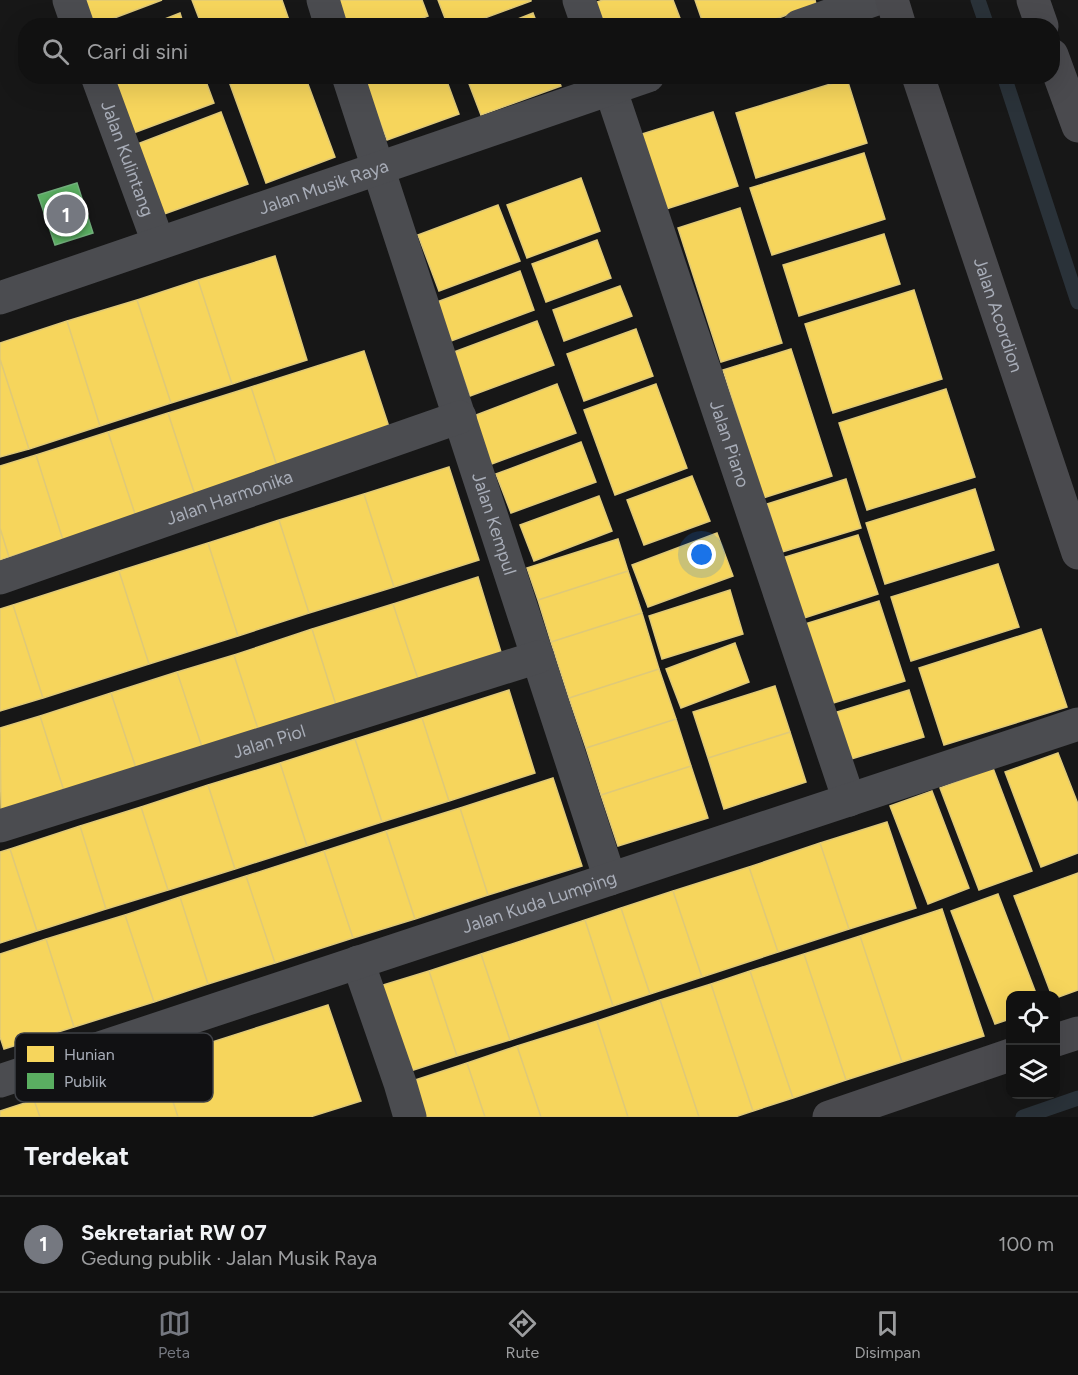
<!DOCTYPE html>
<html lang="id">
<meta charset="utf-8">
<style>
:root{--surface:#111;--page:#1a1a1a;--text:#f1f3f6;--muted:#9c9d9f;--line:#303131;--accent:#757880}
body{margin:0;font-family:Figtree,sans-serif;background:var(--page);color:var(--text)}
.controls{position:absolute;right:18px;bottom:18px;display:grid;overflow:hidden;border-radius:12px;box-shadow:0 6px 24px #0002}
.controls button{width:54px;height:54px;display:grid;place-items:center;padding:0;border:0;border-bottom:2px solid var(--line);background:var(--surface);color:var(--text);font:30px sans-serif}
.you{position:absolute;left:702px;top:555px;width:21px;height:21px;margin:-15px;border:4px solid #fff;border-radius:50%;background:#1a73e8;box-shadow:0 0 0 9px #1a73e833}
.badge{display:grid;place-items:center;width:39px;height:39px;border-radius:50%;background:var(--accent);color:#fff;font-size:20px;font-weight:700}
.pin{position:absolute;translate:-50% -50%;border:3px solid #fff;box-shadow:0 2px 6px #0006}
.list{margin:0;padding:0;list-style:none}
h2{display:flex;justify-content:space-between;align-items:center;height:78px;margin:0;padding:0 24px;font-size:26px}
h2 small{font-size:20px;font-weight:400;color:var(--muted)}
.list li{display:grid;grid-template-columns:39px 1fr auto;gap:18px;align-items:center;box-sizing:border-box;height:96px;padding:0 24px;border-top:2px solid var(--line)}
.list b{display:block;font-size:22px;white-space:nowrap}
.list p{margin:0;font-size:20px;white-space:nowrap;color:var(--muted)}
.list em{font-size:20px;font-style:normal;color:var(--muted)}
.icon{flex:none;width:33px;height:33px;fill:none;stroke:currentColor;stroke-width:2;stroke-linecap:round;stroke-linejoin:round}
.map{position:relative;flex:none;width:1078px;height:1117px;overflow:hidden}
.search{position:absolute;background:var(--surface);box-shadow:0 6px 24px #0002;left:18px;right:18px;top:18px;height:66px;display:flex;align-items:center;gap:15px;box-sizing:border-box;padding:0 21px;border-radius:24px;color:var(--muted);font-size:22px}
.sheet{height:174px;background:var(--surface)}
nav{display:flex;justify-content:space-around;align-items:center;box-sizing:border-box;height:84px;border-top:2px solid var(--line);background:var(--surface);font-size:16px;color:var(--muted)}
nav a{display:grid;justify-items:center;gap:3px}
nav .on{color:var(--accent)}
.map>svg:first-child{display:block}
</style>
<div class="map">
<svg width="1078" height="1117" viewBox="0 0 1078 1117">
<rect width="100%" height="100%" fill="#171717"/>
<path fill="#f6d55c" stroke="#dfc978" stroke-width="1.5" d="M75,0H162L93,26Z
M192,0H282L291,26H202Z
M337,0H422L428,16L402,26H347Z
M438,0H531V1L463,26H448Z
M603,0H673L683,26H602L594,3Z
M695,0H815L816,4L757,26H704Z
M180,13L184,26H147Z
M533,13L538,26H500Z
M106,76H204L214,103L128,135Z
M227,76H305L335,157L266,183Z
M362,76H445L459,114L387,140Z
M466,76H557L561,86L481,115Z
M847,79L867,143L756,178L736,113Z
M221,112L248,184L153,218L127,148Z
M713,112L738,186L666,209L642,134Z
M864,153L885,219L772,255L750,188Z
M581,178L600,231L527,258L507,205Z
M498,205L520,261L439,291L418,235Z
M740,208L782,343L721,362L678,228Z
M884,234L900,284L799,316L783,265Z
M597,240L611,278L546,302L532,264Z
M275,256L307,360L232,384L198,280Z
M520,271L534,310L451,341L437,302Z
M198,280L232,384L171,403L137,300Z
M620,286L632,316L564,341L553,310Z
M914,290L942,379L833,413L805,324Z
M137,300L171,403L100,426L67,321Z
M67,321L100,426L29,449L0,359V343Z
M537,321L554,365L470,396L454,352Z
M636,329L653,376L584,401L567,354Z
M791,349L832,476L763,498L723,370Z
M364,351L392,436L279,472L251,387Z
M0,359L29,449L0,457Z
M557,384L576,433L489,465L471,417Z
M656,384L687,468L615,495L584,410Z
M251,387L279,472L196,498L168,413Z
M946,389L975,477L867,510L839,423Z
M168,413L196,498L136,517L108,432Z
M108,432L136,517L63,540L36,455Z
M581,442L596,482L511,513L496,474Z
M36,455L63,540L9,557L0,528V466Z
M449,467L479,560L394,587L364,494Z
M692,476L710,521L644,545L627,500Z
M846,479L861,528L782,552L767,504Z
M975,489L994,550L885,584L866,523Z
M364,494L394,587L309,613L279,520Z
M599,496L612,531L534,561L520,525Z
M279,520L309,613L238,636L208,543Z
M0,528L9,557L0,560Z
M717,533L733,576L648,607L632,565Z
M858,535L878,594L801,619L782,558Z
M618,539L628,571L538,600L527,568Z
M208,543L238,636L149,664L119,571Z
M998,564L1019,627L911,661L891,597Z
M119,571L149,664L43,698L13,605Z
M628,571L642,613L551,642L538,600Z
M478,577L501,652L418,679L393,604Z
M730,590L743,634L662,659L649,616Z
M879,601L905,681L830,704L805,624Z
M393,604L418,679L336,705L312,629Z
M13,605L43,698L0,711V609Z
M642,613L659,669L569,698L551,642Z
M312,629L336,705L258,729L234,655Z
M1041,629L1067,707L944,745L919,668Z
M735,643L749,682L681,708L666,669Z
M234,655L258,729L202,747L177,672Z
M659,669L676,719L586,748L569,698Z
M177,672L202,747L136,768L111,693Z
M775,686L790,732L708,758L693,712Z
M509,690L535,773L449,801L422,718Z
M909,690L924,737L851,759L837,712Z
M111,693L136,768L64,791L40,716Z
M40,716L64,791L1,810L0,728Z
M422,718L449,801L382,822L355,739Z
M676,719L691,766L601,795L586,748Z
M790,732L806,782L724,809L708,758Z
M355,739L382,822L307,846L280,763Z
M1058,753L1078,804V853L1041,867L1005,772Z
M280,763L307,846L235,869L208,785Z
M691,766L708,818L618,846L601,795Z
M993,768L1032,871L979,890L940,788Z
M553,778L582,866L488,895L460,808Z
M208,785L235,869L168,890L141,807Z
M932,791L969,888L928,904L890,806Z
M141,807L168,890L106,909L80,826Z
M460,808L488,895L415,919L386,831Z
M887,822L916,908L849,929L820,843Z
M80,826L106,909L37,931L10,849Z
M386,831L415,919L353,938L324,851Z
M820,843L849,929L778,952L749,867Z
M10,849L37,931L0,943V852Z
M324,851L353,938L275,963L246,876Z
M749,867L778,952L702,977L673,891Z
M1078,873V990L1056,998V996H1052L1014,896Z
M246,876L275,963L208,984L180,897Z
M673,891L702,977L650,994L621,908Z
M998,894L1037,996H1010V1019L995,1024L951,911Z
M180,897L208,984L154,1002L125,915Z
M621,908L650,994L613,1006L585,920Z
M942,909L984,1036L902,1062L860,936Z
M125,915L154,1002L74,1027L46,939Z
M585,920L613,1006L510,1040L481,954Z
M860,936L902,1062L846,1080L804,954Z
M46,939L74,1027L4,1049L0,1037V954Z
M481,954L510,1040L457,1056L429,971Z
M804,954L846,1080L793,1098L750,971Z
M429,971L457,1056L398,1075L370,989Z
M750,971L793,1098L753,1111L711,984Z
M711,984L753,1111L735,1117H699L660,1000Z
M660,1000L699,1117H628L597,1021Z
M328,1005L361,1101L310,1117H178L159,1059Z
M597,1021L628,1117H541L517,1046Z
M517,1046L541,1117H485L467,1063Z
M159,1059L178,1117H40L34,1100Z
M467,1063L485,1117H417L406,1083Z
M34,1100L40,1117H0V1111Z"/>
<path fill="#5aae61" stroke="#71ae7b" stroke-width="1.5" d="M77,183L93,233L55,245L38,195Z"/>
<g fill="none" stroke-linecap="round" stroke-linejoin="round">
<path stroke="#2a3239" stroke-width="15" d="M978,0L987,26
M1004,76L1078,302
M1023,1117L1078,1098"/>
<g stroke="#4b4c50" stroke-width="33">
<path d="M69,0L78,26"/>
<path d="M323,0L331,26"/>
<path d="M579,0L588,26"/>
<path d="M799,26L874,0"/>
<path id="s1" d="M97,76L158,242"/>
<path id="s2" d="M348,76L610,879"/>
<path id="s3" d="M606,76L849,800"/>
<path id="s4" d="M0,298L648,76"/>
<path id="s5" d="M0,578L460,417"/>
<path id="s6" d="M0,826L538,657"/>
<path d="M358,962L400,1083L410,1117"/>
<path id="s7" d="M0,1081L1078,724"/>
</g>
<g stroke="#4a4a4e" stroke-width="33">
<path d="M892,0L900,26"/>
<path d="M1033,0L1042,26"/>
<path d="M1052,55L1078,126"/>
<path id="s8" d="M918,76L1078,553"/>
<path d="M1056,1040L1078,1033"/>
<path d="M829,1117L1010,1055"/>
</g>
</g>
<g text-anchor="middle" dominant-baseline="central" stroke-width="6" stroke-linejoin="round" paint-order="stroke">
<g font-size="18" fill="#a8adb8" stroke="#111113">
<text stroke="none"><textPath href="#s1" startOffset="88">Jalan Kulintang</textPath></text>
<text stroke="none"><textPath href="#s4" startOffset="342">Jalan Musik Raya</textPath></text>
<text stroke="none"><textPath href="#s8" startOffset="252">Jalan Acordion</textPath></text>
<text stroke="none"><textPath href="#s3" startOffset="388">Jalan Piano</textPath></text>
<text stroke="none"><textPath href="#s5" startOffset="243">Jalan Harmonika</textPath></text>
<text stroke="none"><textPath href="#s2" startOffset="471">Jalan Kempul</textPath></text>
<text stroke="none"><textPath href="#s6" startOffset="282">Jalan Piol</textPath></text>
<text stroke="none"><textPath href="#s7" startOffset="568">Jalan Kuda Lumping</textPath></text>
</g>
</g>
<rect x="15" y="1033" width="198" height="69" rx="9" fill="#111113" stroke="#3e4045" stroke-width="1.5"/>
<rect x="27" y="1046" width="27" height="16" fill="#f6d55c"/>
<rect x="27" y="1073" width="27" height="16" fill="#5aae61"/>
<g font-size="16" fill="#a8adb8">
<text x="64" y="1060">Hunian</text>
<text x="64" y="1087">Publik</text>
</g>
</svg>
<div class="controls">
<button><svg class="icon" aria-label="locate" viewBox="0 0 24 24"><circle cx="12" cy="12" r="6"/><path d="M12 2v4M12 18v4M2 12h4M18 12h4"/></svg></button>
<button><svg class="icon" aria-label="layers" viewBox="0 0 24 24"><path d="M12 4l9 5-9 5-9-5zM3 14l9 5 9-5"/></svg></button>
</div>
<div class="you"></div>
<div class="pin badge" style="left:66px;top:214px">1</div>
<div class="search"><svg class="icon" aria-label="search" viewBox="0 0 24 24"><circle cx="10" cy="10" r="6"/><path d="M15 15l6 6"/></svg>Cari di sini</div>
</div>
<section class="sheet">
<h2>Terdekat<small></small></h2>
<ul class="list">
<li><span class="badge">1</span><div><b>Sekretariat RW 07</b><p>Gedung publik · Jalan Musik Raya</p></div><em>100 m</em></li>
</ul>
</section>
<nav>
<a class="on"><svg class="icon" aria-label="map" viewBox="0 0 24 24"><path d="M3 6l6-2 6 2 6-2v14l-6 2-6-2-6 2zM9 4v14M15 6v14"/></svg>Peta</a>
<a><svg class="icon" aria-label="directions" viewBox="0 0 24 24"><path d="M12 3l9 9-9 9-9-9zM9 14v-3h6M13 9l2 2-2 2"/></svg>Rute</a>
<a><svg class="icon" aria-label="saved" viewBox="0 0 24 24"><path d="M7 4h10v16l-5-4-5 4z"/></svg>Disimpan</a>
</nav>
